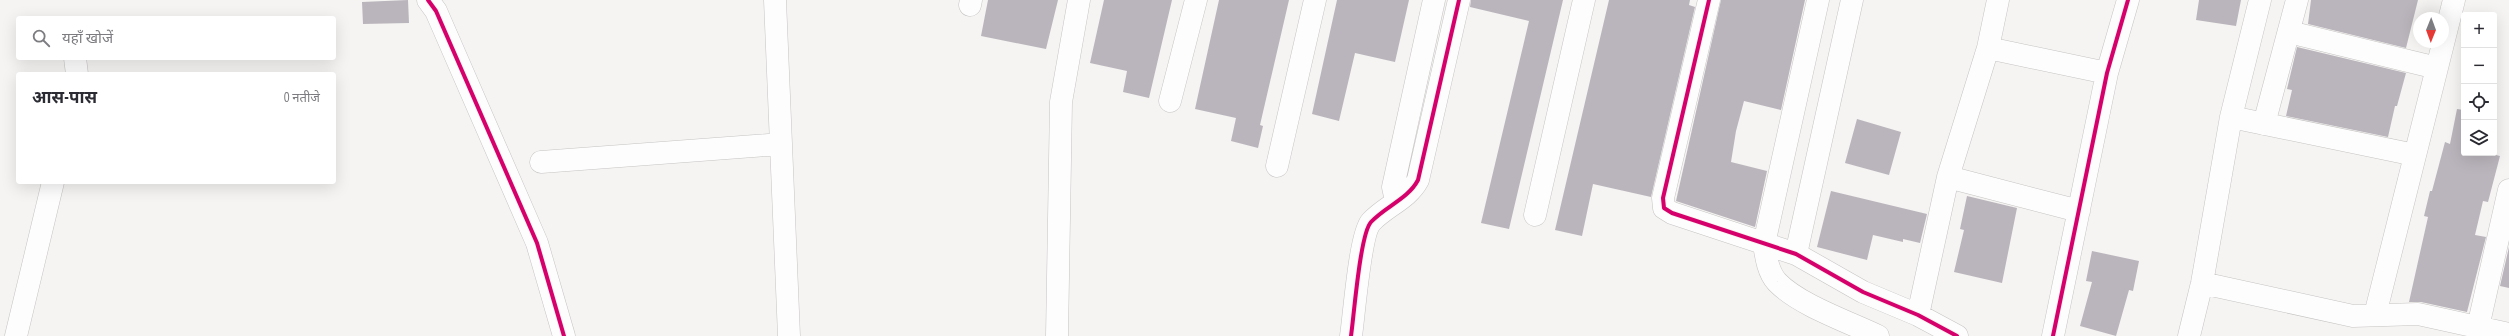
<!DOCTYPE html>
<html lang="hi">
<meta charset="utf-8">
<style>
:root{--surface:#fff;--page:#f2f2f3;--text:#2b2b33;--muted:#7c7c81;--line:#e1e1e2}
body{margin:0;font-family:"PT Sans Narrow","Noto Sans Devanagari",sans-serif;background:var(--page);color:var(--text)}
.controls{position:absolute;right:12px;top:12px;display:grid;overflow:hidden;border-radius:4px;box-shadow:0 4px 16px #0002}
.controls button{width:36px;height:36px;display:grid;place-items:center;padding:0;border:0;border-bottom:1px solid var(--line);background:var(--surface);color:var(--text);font:20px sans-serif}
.compass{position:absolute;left:2413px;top:12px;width:36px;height:36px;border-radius:50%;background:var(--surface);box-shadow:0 4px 16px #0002;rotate:181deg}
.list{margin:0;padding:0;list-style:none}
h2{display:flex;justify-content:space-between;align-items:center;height:52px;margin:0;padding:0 16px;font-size:17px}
h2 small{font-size:13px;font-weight:400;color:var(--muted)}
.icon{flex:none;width:22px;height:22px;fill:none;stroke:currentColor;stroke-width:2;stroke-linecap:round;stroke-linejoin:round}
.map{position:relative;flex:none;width:2509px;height:336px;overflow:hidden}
.search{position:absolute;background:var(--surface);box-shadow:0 4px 16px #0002;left:16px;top:16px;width:320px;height:44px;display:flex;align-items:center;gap:10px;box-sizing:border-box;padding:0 14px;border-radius:4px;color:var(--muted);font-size:15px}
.panel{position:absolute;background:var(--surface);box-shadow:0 4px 16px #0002;left:16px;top:72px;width:320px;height:112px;border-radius:4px}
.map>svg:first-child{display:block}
</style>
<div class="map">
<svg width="2509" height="336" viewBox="0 0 2509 336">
<rect width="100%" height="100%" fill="#f5f4f2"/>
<path fill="#bab5bc" d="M408,0L409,23L363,24L362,2Z
M988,0H1058L1046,49L981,36Z
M1104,0H1172L1149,98L1123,92L1127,71L1090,63Z
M1219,0H1289L1260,125L1263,126L1258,148L1231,141L1236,118L1195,109Z
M1337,0H1409L1395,62L1355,53L1339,121L1312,114Z
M1471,0H1563L1509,229L1481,223L1529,21L1470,7Z
M1609,0H1690L1689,5L1695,7L1651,197L1593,184L1582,236L1555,230Z
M1721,0H1805L1781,110L1744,101L1736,131L1731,162L1767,171L1755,227L1676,201Z
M2199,0H2241L2236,26L2196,20Z
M2311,0H2418L2406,48L2308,24Z
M2297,47L2406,73L2397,106H2395L2388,137L2286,116L2292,90L2287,89Z
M2457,109L2464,110V153H2488L2500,156L2488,202L2483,201L2475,235L2486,237L2467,312L2421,302H2409L2428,217L2424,216L2430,191H2432L2445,142L2450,144Z
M1857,119L1901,132L1889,175L1845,163Z
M1831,191L1927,214L1920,243L1903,239V242L1873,235L1867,260L1817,247Z
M1967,196L2017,208L2002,283L1954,272L1964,230L1960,229Z
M2509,247V288L2500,286Z
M2092,251L2139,261L2133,291L2129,290L2116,336L2080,326L2092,282L2086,281Z"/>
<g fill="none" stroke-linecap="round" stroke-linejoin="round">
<defs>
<path id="minor" d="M428,0L436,11L537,243L564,336
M775,0L789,336
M1709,0L1663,198L1664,208L1672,213L1796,254L1863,292L1918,315L1957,336
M1818,0L1764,244C1766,257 1768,272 1777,282C1799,305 1849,322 1878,336
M970,5L971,0
M2289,32L2437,68
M1988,48L2107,73
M75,58L77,74
M1170,101L1196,0
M2231,117L2415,155
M2264,124L2297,0
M541,162L781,144
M1277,166L1315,0
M1948,177L2079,211
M1396,201L1393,187L1434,0
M1535,215L1584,0
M1796,254L1852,0
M2202,283L2353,316L2418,314L2509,334
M1918,315L1948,177L1988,48L1998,0
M2375,315L2454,0
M16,336L53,182
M1057,336L1061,102L1079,0
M1351,336C1354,316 1360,234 1371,222C1386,206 1408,199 1418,180L1459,0
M2053,336L2107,73L2128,0
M2189,336L2202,283L2231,117L2260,0
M2476,336L2509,190"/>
</defs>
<use href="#minor" stroke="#c5c4c3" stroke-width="23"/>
<use href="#minor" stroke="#fefdfd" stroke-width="22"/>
<defs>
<path id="cycleway" d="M428,0L436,11L537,243L564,336
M1709,0L1663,198L1664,208L1672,213L1796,254L1863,292L1918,315L1957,336
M1351,336C1354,316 1360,234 1371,222C1386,206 1408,199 1418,180L1459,0
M2053,336L2107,73L2128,0"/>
</defs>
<use href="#cycleway" stroke="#f6f4f1" stroke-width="6"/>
<use href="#cycleway" stroke="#d6006c" stroke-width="4"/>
</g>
</svg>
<div class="controls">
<button>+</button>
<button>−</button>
<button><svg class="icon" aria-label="locate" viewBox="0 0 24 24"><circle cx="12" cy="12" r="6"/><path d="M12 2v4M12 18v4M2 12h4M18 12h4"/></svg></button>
<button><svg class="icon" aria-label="layers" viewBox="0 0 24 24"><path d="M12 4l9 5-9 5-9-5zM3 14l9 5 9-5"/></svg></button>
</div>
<svg class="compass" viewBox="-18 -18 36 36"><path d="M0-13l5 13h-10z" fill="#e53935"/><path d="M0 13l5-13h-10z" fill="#7c7c81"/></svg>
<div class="search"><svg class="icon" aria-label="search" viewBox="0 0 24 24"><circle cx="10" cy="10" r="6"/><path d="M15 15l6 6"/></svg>यहाँ खोजें</div>
<section class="panel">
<h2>आस-पास<small>0 नतीजे</small></h2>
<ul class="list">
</ul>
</section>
</div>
